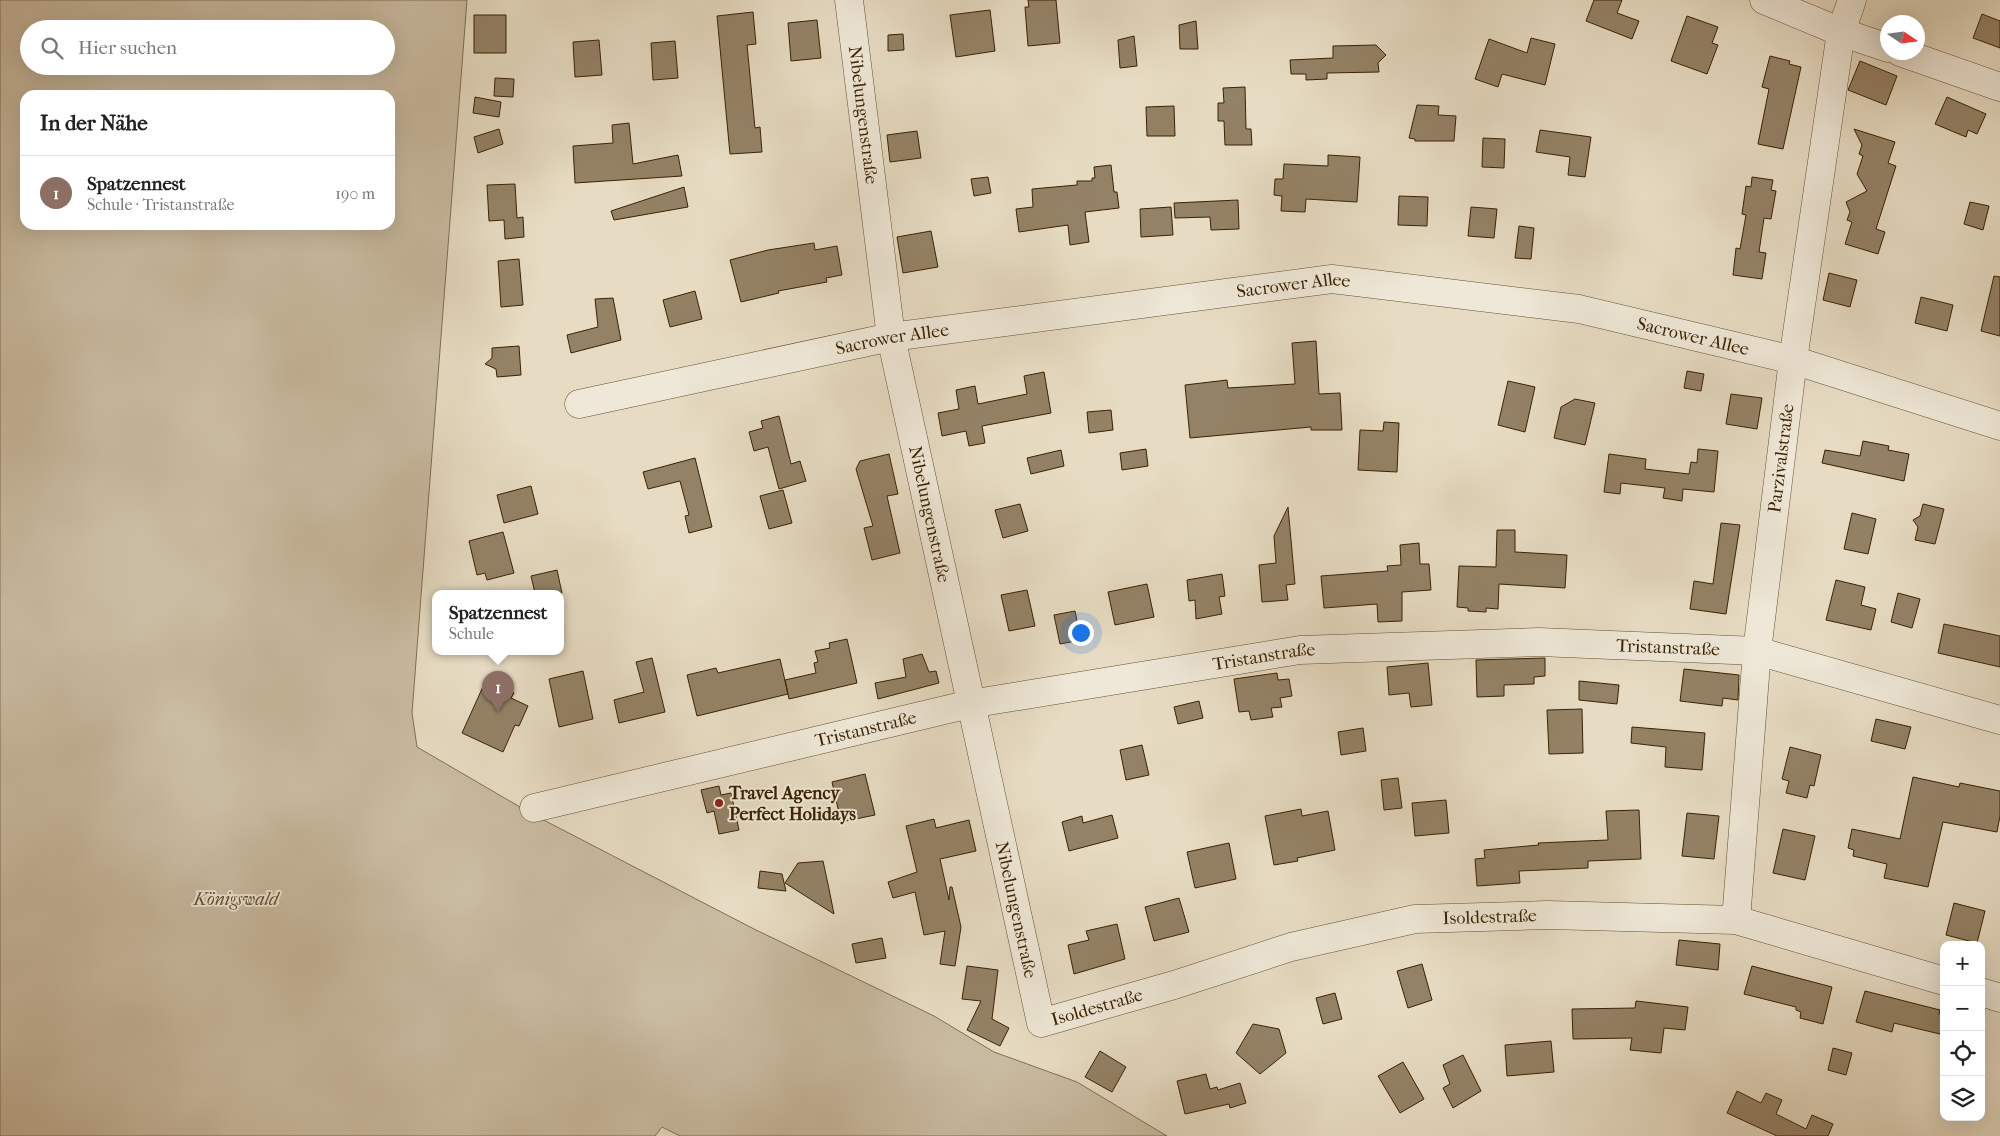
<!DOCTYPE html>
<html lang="de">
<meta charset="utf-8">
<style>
:root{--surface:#fff;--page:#f2f2f2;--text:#222;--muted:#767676;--line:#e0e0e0;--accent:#8f2418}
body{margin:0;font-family:"IM FELL French Canon",serif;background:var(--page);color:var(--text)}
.controls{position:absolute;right:15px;bottom:15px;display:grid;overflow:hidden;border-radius:10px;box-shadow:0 5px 20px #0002}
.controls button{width:45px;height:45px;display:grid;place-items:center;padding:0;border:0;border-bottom:1px solid var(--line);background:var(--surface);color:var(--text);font:25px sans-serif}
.compass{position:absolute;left:1880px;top:15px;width:45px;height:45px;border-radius:50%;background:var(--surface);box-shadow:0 5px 20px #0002;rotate:103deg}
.you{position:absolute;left:1080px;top:632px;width:18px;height:18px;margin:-12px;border:4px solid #fff;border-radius:50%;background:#1a73e8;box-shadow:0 0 0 8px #1a73e833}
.badge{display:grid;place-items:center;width:32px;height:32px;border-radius:50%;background:var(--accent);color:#fff;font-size:16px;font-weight:700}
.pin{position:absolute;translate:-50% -41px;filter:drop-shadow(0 1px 2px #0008)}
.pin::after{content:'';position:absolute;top:26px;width:18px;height:15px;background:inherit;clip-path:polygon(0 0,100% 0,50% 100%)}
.popup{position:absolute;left:432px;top:590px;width:132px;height:65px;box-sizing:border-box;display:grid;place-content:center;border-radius:10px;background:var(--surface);filter:drop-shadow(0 1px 4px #0005);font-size:16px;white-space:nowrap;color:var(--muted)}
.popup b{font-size:19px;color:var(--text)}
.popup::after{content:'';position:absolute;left:50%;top:100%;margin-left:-10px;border:10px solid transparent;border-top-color:var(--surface)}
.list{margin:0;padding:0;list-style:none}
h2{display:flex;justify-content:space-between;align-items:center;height:65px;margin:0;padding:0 20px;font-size:21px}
h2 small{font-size:16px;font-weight:400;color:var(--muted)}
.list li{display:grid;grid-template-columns:32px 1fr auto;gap:15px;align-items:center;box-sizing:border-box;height:75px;padding:0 20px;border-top:1px solid var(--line)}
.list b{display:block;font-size:19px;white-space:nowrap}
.list p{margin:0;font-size:16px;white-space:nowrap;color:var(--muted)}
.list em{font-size:16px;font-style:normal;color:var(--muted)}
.icon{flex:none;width:28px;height:28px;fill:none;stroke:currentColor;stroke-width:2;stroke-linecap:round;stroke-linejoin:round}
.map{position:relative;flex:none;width:2000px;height:1136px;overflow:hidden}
.search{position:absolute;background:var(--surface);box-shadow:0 5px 20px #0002;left:20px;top:20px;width:375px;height:55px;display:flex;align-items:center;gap:12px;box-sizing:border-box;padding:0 18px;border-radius:28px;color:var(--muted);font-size:19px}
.panel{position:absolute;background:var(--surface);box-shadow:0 5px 20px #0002;left:20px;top:90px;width:375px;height:140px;border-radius:15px}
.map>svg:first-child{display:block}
</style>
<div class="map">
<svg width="2000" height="1136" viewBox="0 0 2000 1136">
<rect width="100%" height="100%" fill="#e7dcc3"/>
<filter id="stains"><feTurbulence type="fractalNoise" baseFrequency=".004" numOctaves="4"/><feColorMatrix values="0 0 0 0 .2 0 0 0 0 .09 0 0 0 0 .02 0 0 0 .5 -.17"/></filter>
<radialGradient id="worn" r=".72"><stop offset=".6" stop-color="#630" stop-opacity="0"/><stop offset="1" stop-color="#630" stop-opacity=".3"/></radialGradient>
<path fill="#cabca2" stroke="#826e52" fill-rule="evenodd" d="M0,0H467L412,713L417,747L532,814L754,929L934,1016L994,1052L1077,1082L1167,1136H680L662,1127L655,1136H0ZM29,29H386V66H29ZM25,95H390V225H25Z"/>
<path fill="#948266" stroke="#3a2101" d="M1028,0H1056L1060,43L1028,46L1025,7H1029Z
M1594,0H1622L1617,13L1639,21L1632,39L1586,21Z
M990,10L995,51L956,57L950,15Z
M753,12L756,44L747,45L755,128L760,127L762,152L730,154L717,16Z
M1982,14L2000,21V48L1973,38Z
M474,15H506V53H474Z
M1687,16L1718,27L1712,43L1718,45L1707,74L1671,61Z
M817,20L821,58L791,61L788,23Z
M1196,21L1198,49H1180L1179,25Z
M903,34L904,50L888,51V35Z
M1134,36L1137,66L1120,68L1118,40Z
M1531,38L1555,44L1545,85L1502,74L1498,87L1475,79L1489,39L1527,53Z
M599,40L602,75L575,77L573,42Z
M675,41L678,78L653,80L651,43Z
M1376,45L1386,55L1378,63L1379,72L1327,73V79L1306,80V74H1291L1290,60L1333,58V46Z
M1770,56L1790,61L1789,64L1801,67L1783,149L1758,144L1769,89L1762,87Z
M1860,61L1897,76L1886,105L1848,90Z
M495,78L514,79L513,97L494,96Z
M1245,87L1246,129H1251L1252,145H1225L1224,121H1218V103H1224L1223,88Z
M475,97L501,102L499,117L473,113Z
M1947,97L1986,114L1977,134L1968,130L1966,137L1935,124Z
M1417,105L1439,106L1438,115L1456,116L1454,141H1415V139L1409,138Z
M1174,106L1175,136H1147L1146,107Z
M629,123L633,164L678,155L682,176L575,183L573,146L613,143L612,125Z
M499,129L503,144L478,153L474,137Z
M1854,129L1895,142L1888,163L1896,166L1876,229L1885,232L1878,254L1845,244L1852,222L1847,220L1850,212L1846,202L1867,191L1857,174L1863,156L1859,154L1862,145Z
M1540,130L1591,137L1585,177L1568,175L1570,157L1536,152Z
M917,131L921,158L890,162L887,135Z
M1483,138L1505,139L1504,168L1482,167Z
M1328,155L1360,157L1357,202L1306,199L1305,212L1281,211L1282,196L1274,195L1275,179H1283L1284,164L1328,166Z
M1111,165L1114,192H1117L1119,208L1085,212L1089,242L1070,245L1068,225L1019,232L1016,209L1033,207L1032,189L1077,185V181H1092V178H1095L1094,167Z
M988,177L991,193L974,196L971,179Z
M1752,177L1773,180L1771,190L1776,191L1771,219L1764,218L1759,252L1766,253L1762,279L1733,275L1736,248L1740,249L1746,215L1742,214L1746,186L1751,187Z
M515,184L517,218L523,217L524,237L505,239L504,220L489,221L487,185Z
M684,187L688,207L614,220L611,211Z
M1399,196L1428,197L1427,226L1398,225Z
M1238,200L1239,229L1211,230L1210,217L1175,218L1174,203Z
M1970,202L1989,206L1983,230L1964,224Z
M1171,207L1173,235L1141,237L1140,209Z
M1471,207L1497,209L1494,238L1468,236Z
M1519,226L1534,228L1531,259L1515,258Z
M931,231L938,267L903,273L897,237Z
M814,243L815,250L837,246L842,275L826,278L827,282L778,291L779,293L741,302L730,260L768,250Z
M519,259L523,305L501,307L498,261Z
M1829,273L1857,280L1850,307L1823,300Z
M1994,276L2000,277V336L1981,331Z
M695,291L702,319L670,327L663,300Z
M1921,297L1953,305L1947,331L1915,323Z
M613,298L621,340L571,353L567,335L598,327L595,299Z
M1316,341L1319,394L1340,393L1342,430H1311V427L1190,438L1185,385L1227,380L1228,388L1295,384L1292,343Z
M519,346L521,375L497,377L496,369L485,364L492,358V348Z
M1687,371L1704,374L1701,391L1684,388Z
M1044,372L1051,413L982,426L985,443L969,446L966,431L942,436L938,413L959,409L956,390L975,386L978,404L1027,394L1024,376Z
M1508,381L1535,387L1525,432L1498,425Z
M1731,394L1762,398L1757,429L1726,424Z
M1575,399L1595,403L1585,445L1554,438L1561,407Z
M1111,410L1113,430L1089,433L1087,412Z
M779,416L791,464L800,461L806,481L779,489L768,447L754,451L749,432L763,428L761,421Z
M1384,422L1399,423L1397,472L1358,470L1360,430L1383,431Z
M1863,441L1889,446L1888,450L1909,454L1904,481L1822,463L1825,450L1860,456Z
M1146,449L1148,466L1122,470L1120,453Z
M1698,449L1718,451L1714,492L1683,489L1682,501L1663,498L1665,488L1621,483L1620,494L1604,492L1609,454L1646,459L1645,469L1689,474L1691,462L1697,463Z
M1061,450L1064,466L1031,474L1027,458Z
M889,454L898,494L887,496L900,553L872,560L864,528L873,526L856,469L860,461Z
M695,458L712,527L689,533L685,516L689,515L680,481L648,489L643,472Z
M531,486L538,514L504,523L497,495Z
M783,490L792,523L769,529L760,496Z
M1020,504L1028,531L1003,538L995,510Z
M1923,504L1944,509L1935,544L1915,540L1918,527L1913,520L1920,516Z
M1288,507L1295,584L1286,585L1288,600L1262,602L1259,565L1276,563L1274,536Z
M1852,513L1876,519L1868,554L1844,549Z
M1721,523L1740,525L1726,614L1690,609L1694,581L1713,584Z
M1497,530H1515V552L1567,555L1565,588L1499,584L1498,609L1486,608V612L1468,611V608L1457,607L1459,566L1496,567Z
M503,532L514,573L487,580L485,573L477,575L469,541Z
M1419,543L1420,564H1429L1431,590L1402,592V621L1378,622L1377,604L1324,608L1321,576L1388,571L1387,566L1401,565L1400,545Z
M557,570L562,593H535L531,576Z
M1222,574L1225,596L1219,597L1222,614L1196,619L1195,600L1189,601L1187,580Z
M1836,580L1865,587L1861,605L1876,609L1871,630L1826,620Z
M1147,584L1154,617L1115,625L1108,592Z
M1027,590L1035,626L1009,631L1001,595Z
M1898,593L1920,599L1912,628L1891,622Z
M1075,611L1081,640L1060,644L1054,615Z
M1944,624L2000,636V667L1938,653Z
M847,639L857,683L789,699L785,680L816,673L814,663L818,662L815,651L830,648L829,643Z
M922,654L929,672L936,671L939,683L878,699L875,683L906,677L903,659Z
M652,658L665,712L619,723L614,700L644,692L636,662Z
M1545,658V676L1534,677V684L1504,685V696L1477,697L1476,660Z
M780,659L788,694L697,716L687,675L716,668L718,673Z
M1428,663L1432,705L1411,707L1409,693L1389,695L1387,667Z
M1684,669L1739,675L1738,700L1723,698L1722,706L1680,701Z
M583,671L593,719L559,727L549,679Z
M1277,673L1278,680L1289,679L1292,696L1280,698L1282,707L1271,708L1273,717L1251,720L1249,711L1239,712L1234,679Z
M486,680L514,693L511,698L528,706L519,726L515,725L503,752L462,733Z
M1579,681L1619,685L1617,704L1579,700Z
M1199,701L1203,718L1178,724L1174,707Z
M1582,709L1583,753L1549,754L1547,710Z
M1876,719L1911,727L1905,749L1871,741Z
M1632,727L1705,733L1702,770L1665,767L1666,747L1631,743Z
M1363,728L1366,751L1341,755L1338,732Z
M1142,745L1149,775L1126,780L1120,750Z
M1790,747L1821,755L1814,786L1810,785L1807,798L1786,793L1789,781L1782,779Z
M865,774L875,815L841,822L832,782Z
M1913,777L1959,787L1960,783L2000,791V816L1997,832L1943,822L1928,887L1884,878L1887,864L1853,856L1854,850L1848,848L1852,829L1900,839Z
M1398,778L1402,808L1384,810L1381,780Z
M719,786L721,795L731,793L739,830L719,834L714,811L707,813L701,790Z
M1446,800L1449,833L1415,836L1412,803Z
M1301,809L1302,816L1328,811L1335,850L1297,858L1298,861L1274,865L1265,816Z
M1639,810L1641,859L1588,861V868L1519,871L1520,883L1477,886L1475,859L1485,858L1484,850L1539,845L1538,843L1608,840L1606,811Z
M1687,813L1719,816L1714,859L1682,856Z
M1112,815L1118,838L1069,851L1062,822L1082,816L1083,823Z
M934,819L936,828L969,820L976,851L940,859L949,900L950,887H952L961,927L955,966L940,964L945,931L924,935L915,892L893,898L888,882L917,872L906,826Z
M1783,829L1815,836L1805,880L1773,873Z
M1229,843L1236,879L1195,888L1187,852Z
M823,861L829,889L834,914L785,883L798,863Z
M760,871L782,874L786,891L758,888Z
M1179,898L1189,932L1154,941L1145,907Z
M1954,903L1985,911L1977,943L1946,935Z
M1117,924L1125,959L1074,974L1068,945L1089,940L1086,931Z
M882,938L886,958L856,963L852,944Z
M1679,940L1720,944L1718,970L1676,965Z
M1422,964L1432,1000L1408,1008L1397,971Z
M967,966L998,970L992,1019L1009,1028L1000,1046L967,1030L981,1001L962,999Z
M1752,966L1832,987L1823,1024L1800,1018L1801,1012L1796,1010V1007L1744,994Z
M1865,991L1940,1010L1939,1014L1944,1015V1035L1894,1023L1892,1032L1856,1022Z
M1335,993L1342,1019L1323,1024L1316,998Z
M1636,1001L1688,1007L1685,1030L1664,1028L1661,1053L1630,1050L1632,1038L1573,1039L1572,1009L1635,1008Z
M1253,1024L1279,1029L1286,1053L1260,1074L1236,1053Z
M1551,1041L1554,1072L1507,1076L1505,1045Z
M1833,1048L1852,1053L1846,1075L1828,1070Z
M1100,1051L1126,1067L1112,1092L1085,1077Z
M1463,1055L1481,1091L1453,1108L1443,1088L1450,1084L1443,1065Z
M1403,1062L1424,1099L1400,1113L1378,1076Z
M1206,1074L1210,1089L1217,1087L1218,1090L1240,1083L1246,1103L1230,1108L1229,1104L1185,1114L1177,1081Z
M1737,1091L1761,1103L1766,1093L1782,1100L1776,1114L1806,1129L1812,1115L1833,1124L1828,1136H1777L1727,1113Z"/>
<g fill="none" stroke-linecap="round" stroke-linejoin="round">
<defs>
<g id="minor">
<path id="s1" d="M849,0L891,337L1041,1023L1174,985L1291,947L1415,919L1548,915L1736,920L1944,981"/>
<path d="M1764,0L1841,32L1888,48"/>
<path d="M1900,52L2000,87"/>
<path id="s2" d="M579,404L891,337L1332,279L1579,309L1793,360L2000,426"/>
<path id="s3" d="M534,808L970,704L1300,650L1539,642L1757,651L2000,720"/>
<path id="s4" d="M1736,920L1757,651L1793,360L1841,32L1852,0"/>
<path d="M1981,992L2000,998"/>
</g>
</defs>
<use href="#minor" stroke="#655032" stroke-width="29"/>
<use href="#minor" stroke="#efe8d8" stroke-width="28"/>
</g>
<circle fill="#8f2418" stroke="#efe8d8" stroke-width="2" cx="719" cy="803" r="5"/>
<g text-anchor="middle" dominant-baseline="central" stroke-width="4" stroke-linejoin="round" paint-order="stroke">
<g font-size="18" fill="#3a2101" stroke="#efe8d8">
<text stroke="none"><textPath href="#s1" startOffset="116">Nibelungenstraße</textPath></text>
<text stroke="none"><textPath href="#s2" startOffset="725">Sacrower Allee</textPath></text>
<text stroke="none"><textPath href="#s2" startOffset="1130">Sacrower Allee</textPath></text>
<text stroke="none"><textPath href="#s2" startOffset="320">Sacrower Allee</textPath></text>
<text stroke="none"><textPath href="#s4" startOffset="464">Parzivalstraße</textPath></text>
<text stroke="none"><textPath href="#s1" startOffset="521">Nibelungenstraße</textPath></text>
<text stroke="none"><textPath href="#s3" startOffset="1151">Tristanstraße</textPath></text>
<text stroke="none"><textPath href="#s3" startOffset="746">Tristanstraße</textPath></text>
<text stroke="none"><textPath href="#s3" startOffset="341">Tristanstraße</textPath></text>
<text stroke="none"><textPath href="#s1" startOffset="926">Nibelungenstraße</textPath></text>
<text stroke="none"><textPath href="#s1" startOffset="1505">Isoldestraße</textPath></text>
<text stroke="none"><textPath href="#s1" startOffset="1100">Isoldestraße</textPath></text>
</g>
<g font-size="18" font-weight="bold" fill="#3a2101" stroke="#efe8d8" text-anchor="start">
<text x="729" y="793">Travel Agency<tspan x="729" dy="21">Perfect Holidays</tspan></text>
</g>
<g font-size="18" font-style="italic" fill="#5e4829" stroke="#efe8d8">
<text x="236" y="899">Königswald</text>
</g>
</g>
<rect width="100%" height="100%" filter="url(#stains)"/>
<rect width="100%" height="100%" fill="url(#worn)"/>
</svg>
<div class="controls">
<button>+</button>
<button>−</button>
<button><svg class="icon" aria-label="locate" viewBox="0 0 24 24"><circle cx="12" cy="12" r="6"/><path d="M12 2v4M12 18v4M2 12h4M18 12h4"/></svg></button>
<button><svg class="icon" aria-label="layers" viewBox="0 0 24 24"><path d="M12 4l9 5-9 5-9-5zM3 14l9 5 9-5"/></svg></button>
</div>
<svg class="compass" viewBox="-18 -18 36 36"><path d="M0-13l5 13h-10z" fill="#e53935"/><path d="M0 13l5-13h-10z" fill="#767676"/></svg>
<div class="you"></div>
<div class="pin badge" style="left:498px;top:712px;background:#8d6e63">1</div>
<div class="popup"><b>Spatzennest</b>Schule</div>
<div class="search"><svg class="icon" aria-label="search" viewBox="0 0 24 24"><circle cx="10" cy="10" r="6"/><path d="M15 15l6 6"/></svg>Hier suchen</div>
<section class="panel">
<h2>In der Nähe<small></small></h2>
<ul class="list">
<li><span class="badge" style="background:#8d6e63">1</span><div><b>Spatzennest</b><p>Schule · Tristanstraße</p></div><em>190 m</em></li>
</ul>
</section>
</div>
